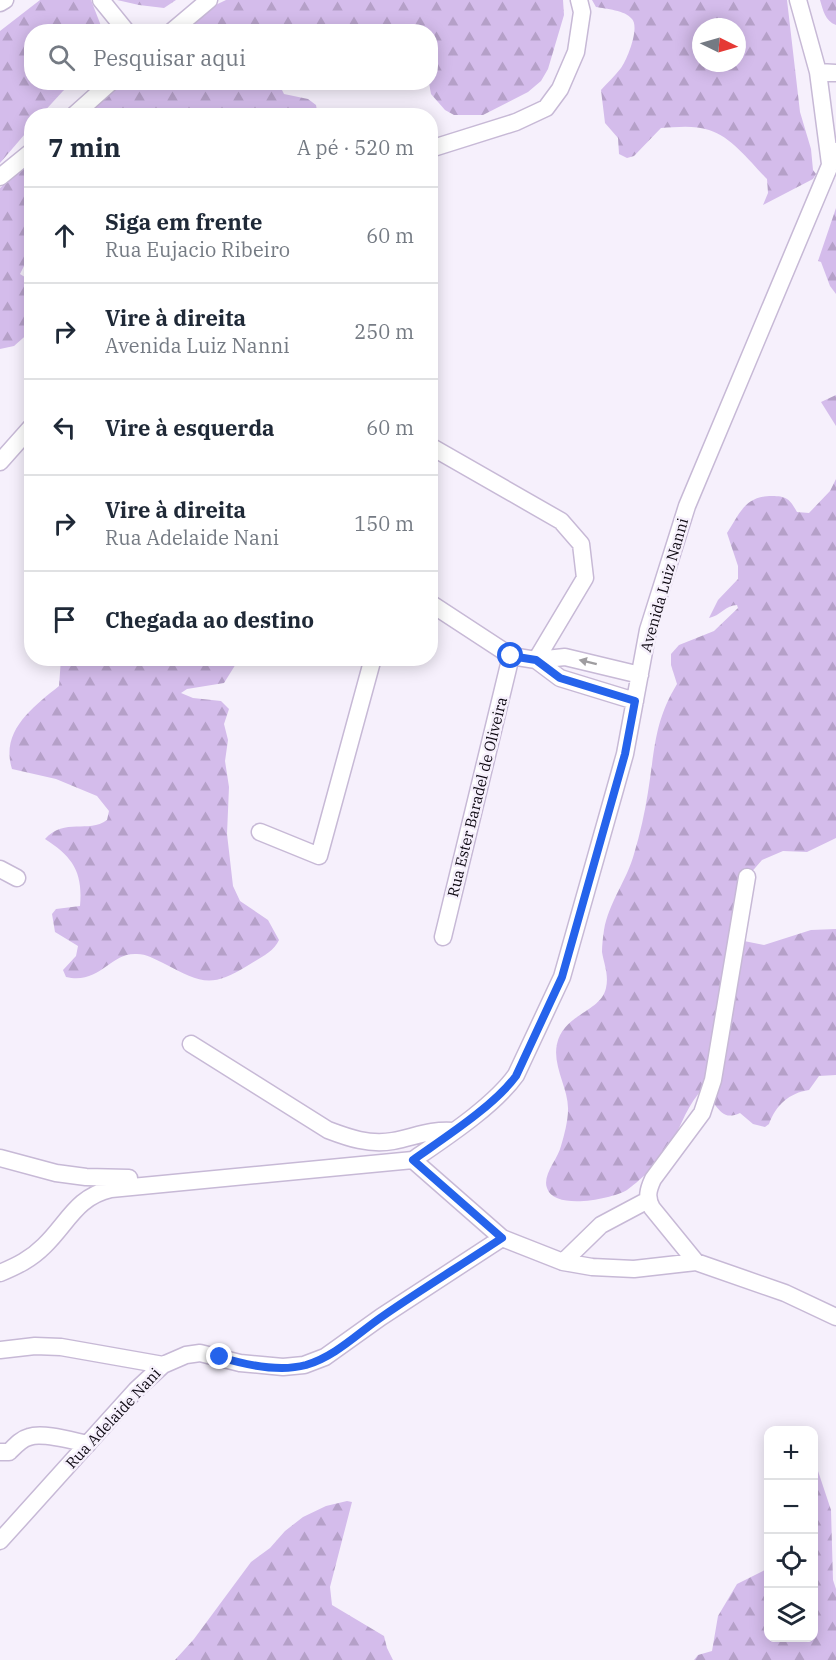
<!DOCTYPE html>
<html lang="pt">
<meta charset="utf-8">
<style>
:root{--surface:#fff;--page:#f6f6f7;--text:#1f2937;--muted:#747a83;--line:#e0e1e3}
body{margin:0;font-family:"IBM Plex Serif",serif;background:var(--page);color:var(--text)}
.controls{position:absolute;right:18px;bottom:18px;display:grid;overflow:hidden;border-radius:12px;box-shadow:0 3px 15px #0003}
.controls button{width:54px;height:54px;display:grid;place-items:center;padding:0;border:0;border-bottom:2px solid var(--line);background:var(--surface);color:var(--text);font:30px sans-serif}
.compass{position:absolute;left:692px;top:18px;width:54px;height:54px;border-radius:50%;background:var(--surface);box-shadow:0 3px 15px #0003;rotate:95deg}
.stop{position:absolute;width:18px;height:18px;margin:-14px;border:4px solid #2563eb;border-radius:50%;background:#fff}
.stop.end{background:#2563eb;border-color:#fff;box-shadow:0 2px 6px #0008}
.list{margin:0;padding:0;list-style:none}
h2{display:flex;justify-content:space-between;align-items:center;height:78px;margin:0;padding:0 24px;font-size:26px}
h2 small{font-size:20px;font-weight:400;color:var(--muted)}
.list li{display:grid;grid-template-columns:39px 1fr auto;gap:18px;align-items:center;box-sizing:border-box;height:96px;padding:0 24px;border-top:2px solid var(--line)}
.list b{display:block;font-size:22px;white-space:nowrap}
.list p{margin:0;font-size:20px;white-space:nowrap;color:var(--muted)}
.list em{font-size:20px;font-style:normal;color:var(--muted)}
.icon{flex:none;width:33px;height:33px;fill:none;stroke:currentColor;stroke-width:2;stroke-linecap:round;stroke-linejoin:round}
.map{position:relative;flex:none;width:836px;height:1660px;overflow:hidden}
.search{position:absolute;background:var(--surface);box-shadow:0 3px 15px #0003;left:24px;top:24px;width:414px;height:66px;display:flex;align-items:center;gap:15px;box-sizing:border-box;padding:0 21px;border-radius:24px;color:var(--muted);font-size:22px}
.panel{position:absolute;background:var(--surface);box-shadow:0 3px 15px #0003;left:24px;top:108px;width:414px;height:558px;border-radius:24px}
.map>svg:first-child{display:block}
</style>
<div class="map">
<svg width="836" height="1660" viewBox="0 0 836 1660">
<defs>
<pattern id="forest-firs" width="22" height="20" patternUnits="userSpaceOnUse" patternTransform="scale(1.5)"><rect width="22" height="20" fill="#d4bceb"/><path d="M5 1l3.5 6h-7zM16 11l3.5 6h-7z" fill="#b5a0c8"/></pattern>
</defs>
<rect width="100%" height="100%" fill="#f6f0fc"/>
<path fill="url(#forest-firs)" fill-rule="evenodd" d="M40,0H91L103,31L32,32V82L73,83L63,91L41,115L32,116L31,127L0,163V31Z
M117,0H176L164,8L139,5Z
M226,0H563L564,15L548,69L541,81L528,92L483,115H454L445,110L431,94L429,83L430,32H182L201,12Z
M592,0H787L800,112L811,149L813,170L816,174L813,179L763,205L768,193L767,179C750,162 732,137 709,130C694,125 677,127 661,128L634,156L627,158L619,154L618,138L605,123L601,90C607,83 615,76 621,68C627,60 640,28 632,19C625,10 606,9 596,7ZM701,27H737V63H701Z
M820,0H836V25C825,21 823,10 820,0Z
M123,82L285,83L282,90L284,94L308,99L316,105L318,116H85Z
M31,161V259L25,264L20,274L31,281V331L14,346L0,349V188Z
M836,208V294L830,286L821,262L818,261Z
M836,395V426L821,402Z
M31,433V484L25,465Z
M836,479V838L807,852L783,851L762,860L749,875L744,941L764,945L811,930L836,929V1075L819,1076L809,1090C789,1093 776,1105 769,1124L765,1127L753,1124L740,1113C717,1124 718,1097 699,1093C684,1111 679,1133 666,1152C659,1163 637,1183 627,1190C612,1199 554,1211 547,1188C542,1175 558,1159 561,1146C564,1136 568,1121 568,1110C569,1089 552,1066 557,1044C563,1014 601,1012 606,988C609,975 604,964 602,952C602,945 603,937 604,930C609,902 627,880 634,854C640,834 645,812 648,792C655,749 654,722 677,684L671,665V654L679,645L714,631L738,608L737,605C726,605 720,616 709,618L718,600L738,579V566L727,533C740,513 745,496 772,496C786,496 790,499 797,512L809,513L830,491Z
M61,659H239L224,683L187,689L181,693L193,698L221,701L229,709L224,724L228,740L225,761L229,787L227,834L233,886L240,901L268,920L279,940C273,953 259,958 247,966C210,989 200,982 163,963C155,959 146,954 137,954C110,952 100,985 66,977L63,970L76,956L78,946L55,932L52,914L56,909L80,906C83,872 73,857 45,839C65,817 88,834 107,820L109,811L97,796L56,779L12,769C0,731 33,707 59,686Z
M814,1464L817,1468L831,1510L833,1580L836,1589V1660H694L698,1655L712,1651L718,1616L737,1584L765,1570L768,1563V1638H814Z
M347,1501L352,1502L330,1587L332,1605L384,1636L387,1648L393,1660H175L194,1639L251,1562L270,1548L285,1531L303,1517L326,1506Z"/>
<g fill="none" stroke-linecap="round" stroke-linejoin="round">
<defs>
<path id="minor" d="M101,0L127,32
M798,0L818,72L830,164
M0,3L5,0
M171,32L209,0
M818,72L836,73
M73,116L111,82
M430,149L516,122L546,108L560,89L576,52L582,12L579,0
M0,177L32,151
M430,446L561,521L581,544L585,578L536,660
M0,462L32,426
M430,603L511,656L536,660L565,657L640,675
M536,660L560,678L635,701
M260,832L319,856L373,658
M0,869L17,878
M443,937L511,656
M191,1044L328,1130C349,1138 369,1145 393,1141C415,1137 430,1129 454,1131
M0,1158L56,1173L86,1177L129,1178
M413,1160C445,1138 494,1106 516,1075L562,977L625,754L648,630L687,506L836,151
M413,1160L502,1238L563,1262L592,1267L634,1269L696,1262L785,1293L836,1317
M563,1262L601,1225L648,1200
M696,1262L652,1208C646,1197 648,1190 653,1179L702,1113L713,1080L747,877
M0,1273C17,1266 31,1259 44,1246C68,1223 76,1197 111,1189L413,1160
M0,1350L35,1346L61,1347L163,1365
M0,1452H9C15,1446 21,1439 29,1437C43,1432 73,1441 88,1444
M0,1541L136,1390L163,1365L186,1355L200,1353L240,1363L283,1367L304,1365L325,1357L381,1317L502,1238"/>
</defs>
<use href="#minor" stroke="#c7b9d6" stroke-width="19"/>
<use href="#minor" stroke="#fff" stroke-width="16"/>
</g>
<defs><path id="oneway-solid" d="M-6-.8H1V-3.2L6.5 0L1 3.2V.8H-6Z" transform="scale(1.5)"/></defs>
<use fill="#9f9da0" href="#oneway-solid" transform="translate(588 662) rotate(-166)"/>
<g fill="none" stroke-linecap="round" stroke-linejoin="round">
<path stroke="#2563eb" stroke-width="8" d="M220,1357C246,1365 280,1372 306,1365C336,1356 358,1333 383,1316C422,1289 463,1264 502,1238L413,1160C444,1138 494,1106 516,1076L562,977L625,754L635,701L560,678L536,660L511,656"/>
</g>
<g text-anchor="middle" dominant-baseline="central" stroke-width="5" stroke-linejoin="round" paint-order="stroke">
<g font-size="15" fill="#0e0912" stroke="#f6f0fc">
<text transform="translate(664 585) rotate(-74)">Avenida Luiz Nanni</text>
<text transform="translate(477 797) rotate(-76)">Rua Ester Baradel de Oliveira</text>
<text transform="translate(113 1418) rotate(-47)">Rua Adelaide Nani</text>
</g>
</g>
</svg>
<div class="controls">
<button>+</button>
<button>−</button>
<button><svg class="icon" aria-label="locate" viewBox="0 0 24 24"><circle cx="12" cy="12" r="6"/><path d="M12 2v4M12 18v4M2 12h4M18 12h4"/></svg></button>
<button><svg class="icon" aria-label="layers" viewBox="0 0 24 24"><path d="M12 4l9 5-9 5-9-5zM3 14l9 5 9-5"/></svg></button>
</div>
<svg class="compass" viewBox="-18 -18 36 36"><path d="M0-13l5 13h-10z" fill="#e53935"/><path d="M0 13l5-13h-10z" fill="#747a83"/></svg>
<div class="stop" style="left:511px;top:656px"></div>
<div class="stop end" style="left:220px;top:1357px"></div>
<div class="search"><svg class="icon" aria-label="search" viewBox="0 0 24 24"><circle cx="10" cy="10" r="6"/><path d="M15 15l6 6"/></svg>Pesquisar aqui</div>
<section class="panel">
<h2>7 min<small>A pé · 520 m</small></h2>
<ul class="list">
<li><svg class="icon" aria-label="ahead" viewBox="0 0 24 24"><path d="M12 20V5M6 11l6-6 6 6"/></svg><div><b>Siga em frente</b><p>Rua Eujacio Ribeiro</p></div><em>60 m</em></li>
<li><svg class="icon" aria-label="right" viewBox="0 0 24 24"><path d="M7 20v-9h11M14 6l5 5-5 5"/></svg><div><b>Vire à direita</b><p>Avenida Luiz Nanni</p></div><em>250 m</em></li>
<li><svg class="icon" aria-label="left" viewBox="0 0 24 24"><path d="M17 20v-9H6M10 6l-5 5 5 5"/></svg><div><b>Vire à esquerda</b></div><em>60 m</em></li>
<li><svg class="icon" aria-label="right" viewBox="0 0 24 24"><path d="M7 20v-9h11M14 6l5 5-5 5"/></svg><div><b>Vire à direita</b><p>Rua Adelaide Nani</p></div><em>150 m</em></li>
<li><svg class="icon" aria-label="arrive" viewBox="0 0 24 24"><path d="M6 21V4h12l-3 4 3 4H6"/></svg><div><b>Chegada ao destino</b></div></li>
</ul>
</section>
</div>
